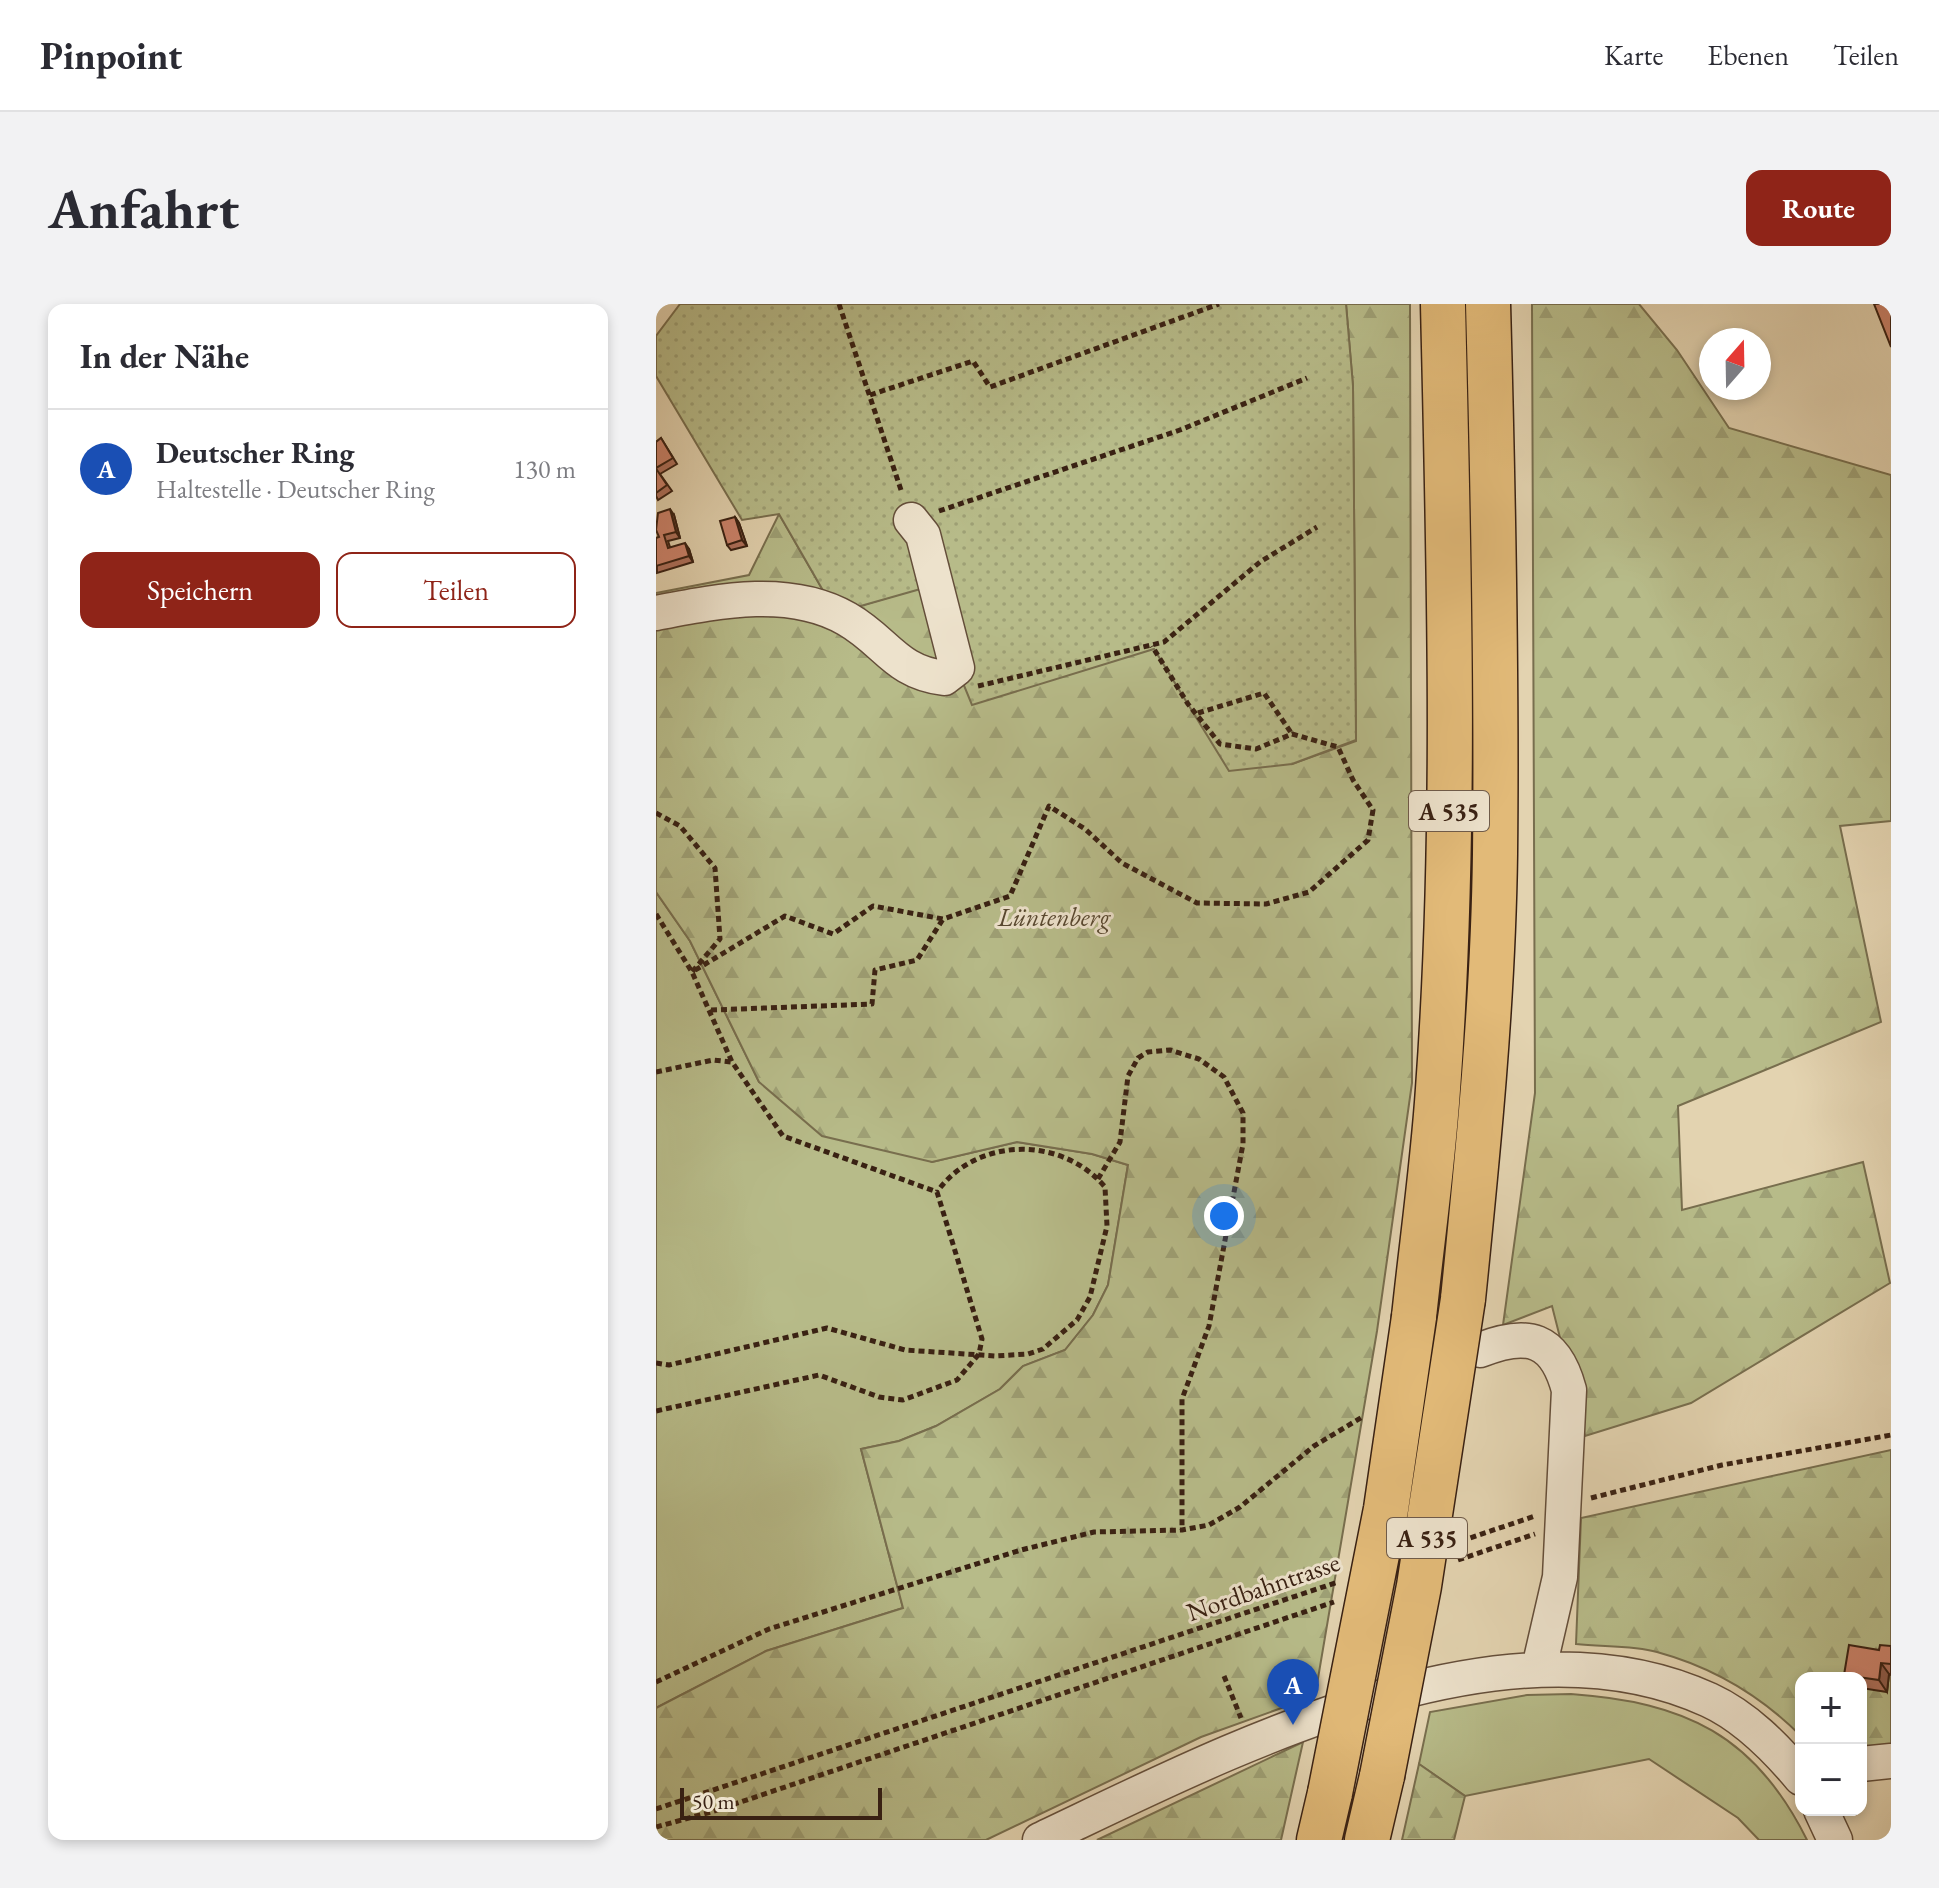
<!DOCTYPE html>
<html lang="de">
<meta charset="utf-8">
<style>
:root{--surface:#fff;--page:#f2f2f3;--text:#2b2b33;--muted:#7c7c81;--line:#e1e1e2;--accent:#8f2418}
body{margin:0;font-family:"EB Garamond",serif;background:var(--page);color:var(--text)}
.controls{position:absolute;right:24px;bottom:24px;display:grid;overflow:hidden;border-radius:16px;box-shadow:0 4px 12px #0003}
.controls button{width:72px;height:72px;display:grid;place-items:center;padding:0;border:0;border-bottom:2px solid var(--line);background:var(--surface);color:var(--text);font:40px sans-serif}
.compass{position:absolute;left:1043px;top:24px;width:72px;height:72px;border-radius:50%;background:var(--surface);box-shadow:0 4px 12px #0003;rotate:20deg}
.scale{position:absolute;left:24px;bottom:20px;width:202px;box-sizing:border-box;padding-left:8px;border:4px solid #392113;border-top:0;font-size:22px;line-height:28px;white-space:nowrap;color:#392113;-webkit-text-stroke:6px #ede2cc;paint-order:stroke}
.you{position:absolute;left:568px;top:912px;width:28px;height:28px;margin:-20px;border:6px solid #fff;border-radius:50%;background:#1a73e8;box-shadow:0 0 0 12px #1a73e833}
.badge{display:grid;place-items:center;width:52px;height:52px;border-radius:50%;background:var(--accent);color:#fff;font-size:26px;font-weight:700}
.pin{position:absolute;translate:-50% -66px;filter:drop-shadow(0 2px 4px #0008)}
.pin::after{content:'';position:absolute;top:42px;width:28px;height:24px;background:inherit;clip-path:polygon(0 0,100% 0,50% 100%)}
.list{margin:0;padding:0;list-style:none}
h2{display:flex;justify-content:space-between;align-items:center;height:104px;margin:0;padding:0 32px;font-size:34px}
h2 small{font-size:26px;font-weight:400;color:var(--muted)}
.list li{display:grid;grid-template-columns:52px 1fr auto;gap:24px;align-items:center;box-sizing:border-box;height:120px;padding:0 32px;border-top:2px solid var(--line)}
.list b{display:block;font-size:30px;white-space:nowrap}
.list p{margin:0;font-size:26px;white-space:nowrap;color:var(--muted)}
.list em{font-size:26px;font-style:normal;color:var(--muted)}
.actions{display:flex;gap:16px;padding:24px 32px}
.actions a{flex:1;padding:18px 0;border:2px solid var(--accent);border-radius:16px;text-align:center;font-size:28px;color:var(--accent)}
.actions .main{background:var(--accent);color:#fff}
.map{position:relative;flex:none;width:1235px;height:1536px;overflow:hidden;border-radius:16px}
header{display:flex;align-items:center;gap:48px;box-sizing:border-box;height:112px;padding:0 40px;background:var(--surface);border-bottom:2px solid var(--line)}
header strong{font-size:38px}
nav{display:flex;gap:44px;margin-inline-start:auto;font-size:28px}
.intro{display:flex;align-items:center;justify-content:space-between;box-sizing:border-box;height:192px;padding:0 48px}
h1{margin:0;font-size:56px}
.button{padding:20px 36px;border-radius:16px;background:var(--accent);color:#fff;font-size:28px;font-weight:700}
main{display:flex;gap:48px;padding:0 48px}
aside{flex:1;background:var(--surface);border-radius:16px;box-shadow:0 4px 12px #0003}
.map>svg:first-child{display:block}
</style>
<header>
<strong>Pinpoint</strong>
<nav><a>Karte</a><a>Ebenen</a><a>Teilen</a></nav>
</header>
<div class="intro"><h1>Anfahrt</h1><a class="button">Route</a></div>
<main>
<aside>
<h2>In der Nähe<small></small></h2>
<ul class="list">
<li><span class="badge" style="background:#1a4fb4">A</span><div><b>Deutscher Ring</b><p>Haltestelle · Deutscher Ring</p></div><em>130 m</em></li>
</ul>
<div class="actions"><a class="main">Speichern</a><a>Teilen</a></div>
</aside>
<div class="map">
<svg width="1235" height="1536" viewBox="0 0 1235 1536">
<defs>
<pattern id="forest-firs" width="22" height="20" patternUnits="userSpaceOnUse" patternTransform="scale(2)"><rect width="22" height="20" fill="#b7bb89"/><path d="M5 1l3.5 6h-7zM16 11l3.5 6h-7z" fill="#9ea075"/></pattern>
<pattern id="garden-dots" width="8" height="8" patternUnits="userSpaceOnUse" patternTransform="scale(2)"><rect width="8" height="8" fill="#b7bb89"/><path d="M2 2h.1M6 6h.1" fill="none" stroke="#9ea075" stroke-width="1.8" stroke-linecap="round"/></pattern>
</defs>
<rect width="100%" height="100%" fill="#e3d3b0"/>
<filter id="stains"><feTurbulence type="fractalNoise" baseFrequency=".0025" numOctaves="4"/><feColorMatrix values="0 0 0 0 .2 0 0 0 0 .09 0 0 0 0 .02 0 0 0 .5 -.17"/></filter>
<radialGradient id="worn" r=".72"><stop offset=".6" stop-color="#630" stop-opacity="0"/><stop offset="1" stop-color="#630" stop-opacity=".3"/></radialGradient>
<path fill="#b7bb89" stroke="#786e4e" stroke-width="2" d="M0,588L34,637L103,778L276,858L361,838L436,850L472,861L452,981L437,1011L409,1046L367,1062L344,1085L280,1122L243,1137L205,1145L247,1304L110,1347L0,1404Z
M915,1390C1029,1398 1099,1431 1151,1536H1103L1082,1514L993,1455L809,1492L763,1460L774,1408L871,1391Z"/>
<path fill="url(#forest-firs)" stroke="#786e4e" stroke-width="2" d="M690,0H754L756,779L721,1027L659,1392L545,1433L330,1536H0V1404L110,1347L247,1304L205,1145L243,1137L280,1122L344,1085L367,1062L409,1046L437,1011L452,981L472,861L436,850L361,838L276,858L166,832L103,778L34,637L0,588V289L93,271L123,210L180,309L268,283L498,345L636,460L700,437L697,82Z
M876,0H983L1021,46L1073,124L1235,171V517L1184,522L1225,718L1022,802L1026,906L1207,858L1234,979L1035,1099L929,1132L896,1002L847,1021L879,789Z
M1235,1146V1447L1205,1452V1374H1145V1432C1105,1392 1056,1363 1001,1348C976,1341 946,1343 920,1340L925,1214Z
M647,1438L625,1536H441Z
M763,1460L809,1492L798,1536H746Z"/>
<path fill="url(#garden-dots)" stroke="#786e4e" stroke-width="2" d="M24,0H690L697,82L700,436L636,460L573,467L498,345L316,401L268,284L180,309L123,210L86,216L0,72V32Z"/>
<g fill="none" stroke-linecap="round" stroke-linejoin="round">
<defs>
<path id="minor" d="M0,309C62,297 134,282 191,315C231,338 239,368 288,374L301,364L267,231L255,216
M824,1046C872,1027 899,1034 913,1086L904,1273L883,1364
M1205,1460L1235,1457
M1165,1506L1179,1536
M384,1536C570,1448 848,1301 1053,1396C1090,1413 1120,1444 1145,1474"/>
<path id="highway" d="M807,995C822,847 837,699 839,550C841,366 837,183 832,0
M758,1013C766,937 777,861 782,785C801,524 793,261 787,0
M663,1536L674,1489
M711,1536L726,1472"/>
</defs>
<use href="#minor" stroke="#644e3a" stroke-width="37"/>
<use href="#highway" stroke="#392113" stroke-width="47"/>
<path stroke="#392113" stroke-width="5" stroke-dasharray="6 4" stroke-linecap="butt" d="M183,0L246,189
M214,91L317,57L334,83L563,0
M283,207L524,126L651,74
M322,382L508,338L604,258L661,223
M542,409L608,389L636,430
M0,509L24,522L59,564L64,635L36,668L129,612L177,630L217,602L287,615L354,592L393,502L429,525L466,559L541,599L610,600L653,588L712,536L717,506L697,476L682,443L636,430L600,445L564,440L532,400L496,342
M0,610L36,668L76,758L127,832L281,888L326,1035L323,1050L301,1076L247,1096L223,1093L163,1071L0,1107
M55,706L216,700L219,666L261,656L287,615
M0,768L57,756L75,758
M442,875L464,838L472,772L482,754L492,748L514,746L543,755L568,773L587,809V840L553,1022L526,1095V1226
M0,1059L13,1061L171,1024L249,1046L340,1052L372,1050L387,1045L421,1016L434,993L451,922L449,883C405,831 320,833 281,888
M935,1194L1066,1161L1235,1131
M805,1237L879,1212
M802,1256L879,1230
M568,1372L585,1414
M0,1378L113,1325L365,1246L438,1228L526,1226L553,1221L584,1203L658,1142L708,1112
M0,1505L682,1278
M0,1523L55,1508L678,1298"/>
<use href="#minor" stroke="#ede2cc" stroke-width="34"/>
<use href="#highway" stroke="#e2ba78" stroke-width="44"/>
<defs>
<path id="highway-bridge" d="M726,1472L763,1282L807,995
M674,1489L730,1205L758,1013"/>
</defs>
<use href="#highway-bridge" stroke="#392113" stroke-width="47" stroke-linecap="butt"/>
<use href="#highway-bridge" stroke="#e2ba78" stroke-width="44"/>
</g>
<path fill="#af715c" stroke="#392113" stroke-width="2" d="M5,134L21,160L4,170L16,187L2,196L0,192V138Z
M18,211L24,234L12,237L14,243L33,245L37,258L1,269L0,234L3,233Z
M79,213L83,219L91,242L75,246L71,241Z
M1235,1342V1371L1233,1370L1231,1388L1205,1384V1374H1191L1188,1371L1223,1346Z"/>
<path fill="#8f5c4b" stroke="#392113" stroke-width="2" d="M14,205L18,211L24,234L20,228Z
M79,213L83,219L91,242L86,236Z
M29,239L33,245L37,258L33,252Z
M1225,1359L1233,1370L1231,1388L1223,1376Z"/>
<path fill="#cc836b" stroke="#392113" stroke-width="2" d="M1218,0H1235V43Z
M5,134L17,154L0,164V138Z
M1,166L11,181L0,189V167Z
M14,205L20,228L8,231L12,244L29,239L33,252L0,262V234L3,233L0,226L2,209Z
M79,213L86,236L71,241L64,217Z
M1193,1341L1223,1346L1224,1341L1235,1342V1360L1225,1359L1223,1376L1188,1371Z"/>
<g text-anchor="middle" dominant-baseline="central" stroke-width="6" stroke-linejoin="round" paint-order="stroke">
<g fill="#ede2cc" stroke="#6f5b4a" stroke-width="2">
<rect x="753" y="487" width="80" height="40" rx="6"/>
<rect x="731" y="1214" width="80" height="40" rx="6"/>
</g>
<g font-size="24" font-weight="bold" fill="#392113">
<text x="793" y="507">A 535</text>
<text x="771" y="1234">A 535</text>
</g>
<g font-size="26" font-style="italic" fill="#584830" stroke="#ede2cc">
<text x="398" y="613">Lüntenberg</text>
</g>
<g font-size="26" fill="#392113" stroke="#ede2cc">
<text transform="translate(607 1283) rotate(-19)">Nordbahntrasse</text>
</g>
</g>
<rect width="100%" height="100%" filter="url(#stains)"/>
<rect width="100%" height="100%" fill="url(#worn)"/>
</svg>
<div class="controls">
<button>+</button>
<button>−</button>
</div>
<svg class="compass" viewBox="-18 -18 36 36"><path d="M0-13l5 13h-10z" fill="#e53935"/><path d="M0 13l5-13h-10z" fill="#7c7c81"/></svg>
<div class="scale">50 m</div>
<div class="you"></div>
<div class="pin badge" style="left:637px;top:1421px;background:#1a4fb4">A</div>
</div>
</main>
